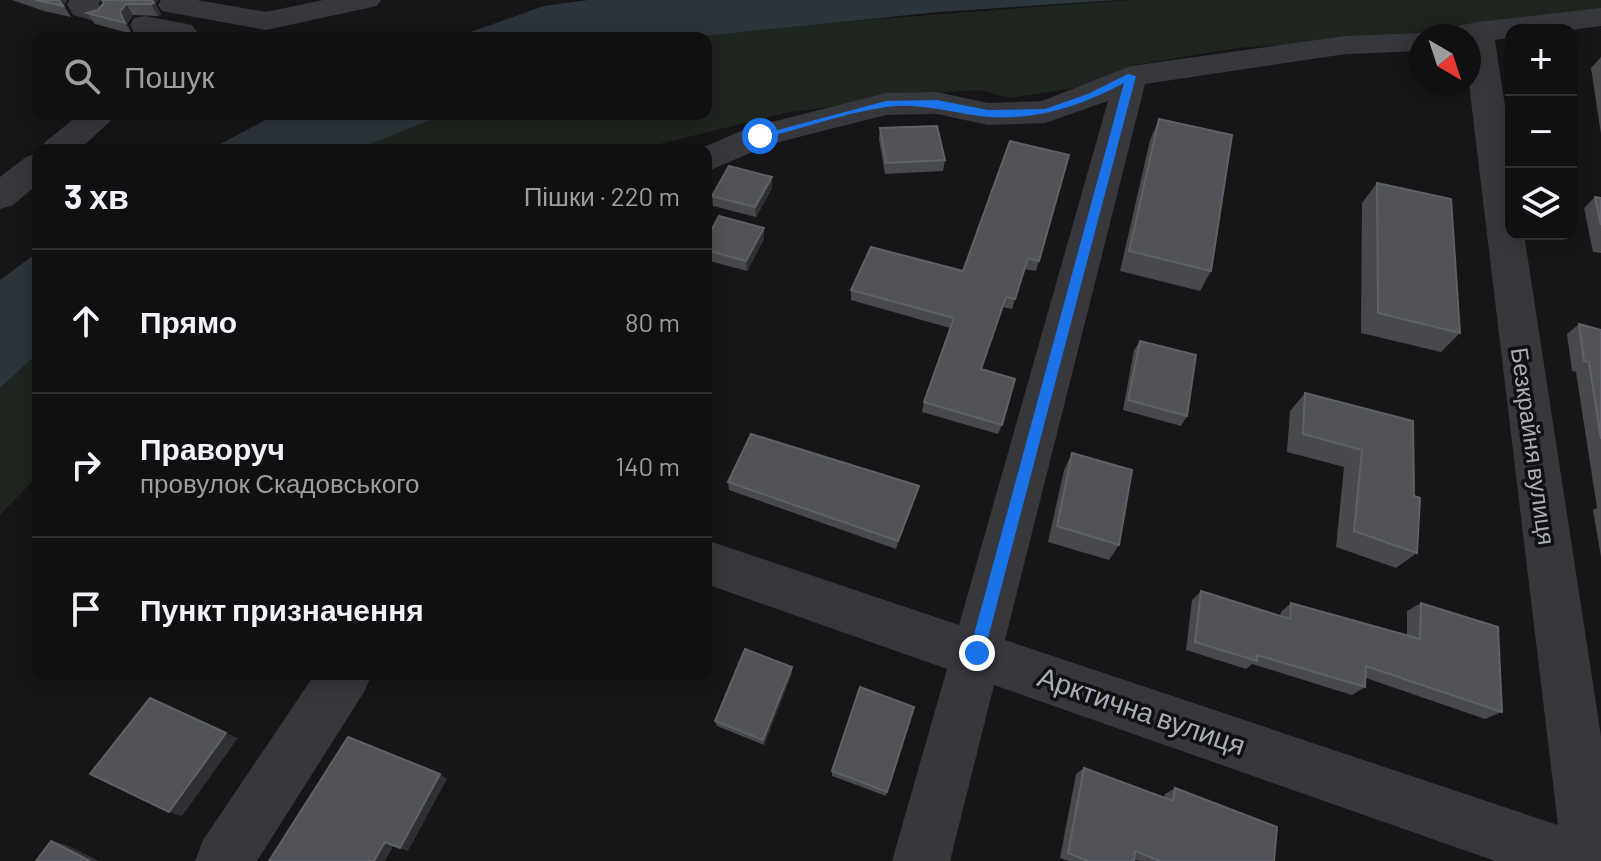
<!DOCTYPE html>
<html lang="uk">
<meta charset="utf-8">
<style>
:root{--surface:#101012;--page:#1e1e20;--text:#f1f3f6;--muted:#9c9d9f;--line:#303032}
body{margin:0;font-family:Barlow,sans-serif;background:var(--page);color:var(--text)}
.controls{position:absolute;right:24px;top:24px;display:grid;overflow:hidden;border-radius:16px;box-shadow:0 4px 20px #0003}
.controls button{width:72px;height:72px;display:grid;place-items:center;padding:0;border:0;border-bottom:2px solid var(--line);background:var(--surface);color:var(--text);font:40px sans-serif}
.compass{position:absolute;left:1409px;top:24px;width:72px;height:72px;border-radius:50%;background:var(--surface);box-shadow:0 4px 20px #0003;rotate:141deg}
.stop{position:absolute;width:24px;height:24px;margin:-18px;border:6px solid #1a73e8;border-radius:50%;background:#fff}
.stop.end{background:#1a73e8;border-color:#fff;box-shadow:0 2px 8px #0008}
.list{margin:0;padding:0;list-style:none}
h2{display:flex;justify-content:space-between;align-items:center;height:104px;margin:0;padding:0 32px;font-size:34px}
h2 small{font-size:26px;font-weight:400;color:var(--muted)}
.list li{display:grid;grid-template-columns:52px 1fr auto;gap:24px;align-items:center;box-sizing:border-box;height:144px;padding:0 32px;border-top:2px solid var(--line)}
.list b{display:block;font-size:30px;white-space:nowrap}
.list p{margin:0;font-size:26px;white-space:nowrap;color:var(--muted)}
.list em{font-size:26px;font-style:normal;color:var(--muted)}
.icon{flex:none;width:44px;height:44px;fill:none;stroke:currentColor;stroke-width:2;stroke-linecap:round;stroke-linejoin:round}
.map{position:relative;flex:none;width:1601px;height:861px;overflow:hidden}
.search{position:absolute;background:var(--surface);box-shadow:0 4px 20px #0003;left:32px;top:32px;width:680px;height:88px;display:flex;align-items:center;gap:20px;box-sizing:border-box;padding:0 28px;border-radius:16px;color:var(--muted);font-size:30px}
.panel{position:absolute;background:var(--surface);box-shadow:0 4px 20px #0003;left:32px;top:144px;width:680px;height:536px;border-radius:16px}
.map>svg:first-child{display:block}
</style>
<div class="map">
<svg width="1601" height="861" viewBox="0 0 1601 861">
<rect width="100%" height="100%" fill="#161618"/>
<path fill="#1e261f" d="M1130,0H1601V11L1446,28L1397,37L1237,48L1134,65L1093,85L1010,98L979,90L929,93L785,113L635,150H355L446,114H706V38H685L850,21Z
M38,353V476L0,515V388Z"/>
<path fill="#2c353c" d="M588,0H1118L938,12L684,38H454L544,6Z
M277,114H446L355,150H209Z
M38,252V353L0,388V280Z"/>
<g fill="none" stroke-linecap="round" stroke-linejoin="round">
<path fill="#37383d" fill-rule="evenodd" d="M70,0H101L98,4L109,12L105,18L94,21L73,15L67,4Z
M161,0H197L266,12L323,0H381L377,6L266,30L162,11L158,5Z
M1601,8V26L1571,30H1511V38L1495,40L1511,146V234H1524L1601,736V861H1495L994,685L950,861H892L947,669L706,584V540L959,625L1108,101L1045,123L988,125L937,114L886,115L771,144L706,172V150H697L748,128L886,93L937,92L988,103L1042,101L1131,66L1346,36L1421,33L1432,35L1421,36V51L1346,54L1145,84L1005,640L1558,825L1469,84V36H1436L1441,29L1478,22Z
M145,16L192,25L197,32L192,38H164L134,32L130,25L134,18Z
M80,114H118L79,150H40L45,142Z
M38,153V184L13,205L0,209V177L26,157Z
M315,674H372L364,692L257,861H195L203,840Z"/>
</g>
<path fill="#47494d" d="M12,0H67L64,5L71,17L44,11Z
M102,0H158L155,3L161,14L158,16L133,15L127,24L132,34L95,24L87,13L98,10L104,3Z
M1601,57V134L1591,68Z
M1159,119L1211,271L1200,291L1120,271L1150,140Z
M880,128L945,160L943,171L885,174L879,139Z
M1069,155L1036,271L1024,269L1012,309L1003,307L981,369L1002,425L998,434L922,412L924,402L950,328L851,300V290L963,271Z
M1377,183L1460,333L1441,352L1361,333L1362,203Z
M772,188L756,217L713,206L712,196Z
M1595,197L1601,198V253L1593,252L1584,208Z
M764,239L747,271L706,260V240Z
M1579,324L1601,330V557L1593,510L1597,508L1576,372L1572,371L1567,334Z
M1140,341L1187,416L1181,426L1123,410L1134,350Z
M1305,393L1414,496L1417,553L1396,568L1336,547L1344,467L1287,452L1290,411Z
M1072,453L1119,545L1109,560L1048,542L1064,470Z
M728,482L919,486L896,549L729,490Z
M1201,591L1280,616L1281,612L1291,603L1407,636V611L1421,603L1502,712L1485,719L1366,678L1365,687L1352,695L1252,664L1246,669L1186,650L1192,600Z
M792,673L764,745L717,726L715,721Z
M1084,768L1164,797L1165,794L1175,788L1274,861H1140L1134,859V861H1069L1060,858L1076,774Z
M832,771L887,792L886,796L832,776Z"/>
<path fill="#2f3033" d="M59,0H67L64,5L71,17Z
M152,0H158L155,3L161,14L158,16L151,4Z
M126,4L133,15L127,24L132,34L125,23L120,12Z
M772,177V188L756,217L755,207Z
M764,228V239L747,271L746,261Z
M919,486L917,494L896,549L898,541Z
M792,667V673L764,745L763,740Z
M226,733L238,738L182,816L169,812Z
M440,774L447,779L408,851L400,848Z
M51,841L67,845L99,861H90Z
M385,842L394,845L385,861H374Z"/>
<path fill="#525359" stroke="#5f6168" stroke-width="2" d="M35,0H59L63,6Z
M102,0H152L154,3L151,4H126L120,12L125,23L87,13L98,10L104,3Z
M1159,119L1232,135L1211,271L1129,251Z
M937,126L945,160L886,163L880,128Z
M1010,141L1069,155L1039,261L1028,258L1015,299L1006,297L981,369L1015,379L1002,425L924,402L954,318L851,290L871,247L963,271Z
M729,166L772,177L755,207L712,196Z
M1377,183L1451,199L1460,333L1378,313Z
M1595,197L1601,198V225Z
M719,216L764,228L746,261L706,250V240Z
M1579,324L1601,330V439L1589,362L1584,361Z
M1140,341L1196,355L1187,416L1128,400Z
M1305,393L1413,421L1414,496L1420,498L1417,553L1354,531L1362,450L1303,434Z
M751,434L919,486L898,541L728,482Z
M1072,453L1132,470L1119,545L1057,526Z
M1201,591L1290,619L1291,603L1420,639L1421,603L1498,627L1502,712L1366,666L1365,687L1257,655V661L1195,642Z
M745,649L792,667L763,740L715,721Z
M860,687L914,707L887,792L832,771Z
M150,698L226,733L169,812L90,774Z
M348,737L440,774L400,848L385,842L374,861H269Z
M1084,768L1173,801L1175,788L1277,827L1274,861H1160L1135,851L1134,861H1088L1068,853Z
M51,841L90,861H36Z"/>
<path fill="#1a73e8" d="M1128,74L1136,76L984,653L977,661L969,653L1124,83C1081,106 1039,120 989,117C954,114 923,102 886,107C844,113 801,129 760,139L755,136L886,101L937,100L988,110L1045,109L1088,94Z"/>
<g text-anchor="middle" dominant-baseline="central" stroke-width="7" stroke-linejoin="round" paint-order="stroke">
<g font-size="24" fill="#a8adb8" stroke="#111113">
<text transform="translate(1534 446) rotate(82)">Безкрайня вулиця</text>
</g>
<g font-size="28" fill="#a8adb8" stroke="#111113">
<text transform="translate(1142 710) rotate(19)">Арктична вулиця</text>
</g>
</g>
</svg>
<div class="controls">
<button>+</button>
<button>−</button>
<button><svg class="icon" aria-label="layers" viewBox="0 0 24 24"><path d="M12 4l9 5-9 5-9-5zM3 14l9 5 9-5"/></svg></button>
</div>
<svg class="compass" viewBox="-18 -18 36 36"><path d="M0-13l5 13h-10z" fill="#e53935"/><path d="M0 13l5-13h-10z" fill="#9c9d9f"/></svg>
<div class="stop" style="left:760px;top:136px"></div>
<div class="stop end" style="left:977px;top:653px"></div>
<div class="search"><svg class="icon" aria-label="search" viewBox="0 0 24 24"><circle cx="10" cy="10" r="6"/><path d="M15 15l6 6"/></svg>Пошук</div>
<section class="panel">
<h2>3 хв<small>Пішки · 220 m</small></h2>
<ul class="list">
<li><svg class="icon" aria-label="ahead" viewBox="0 0 24 24"><path d="M12 20V5M6 11l6-6 6 6"/></svg><div><b>Прямо</b></div><em>80 m</em></li>
<li><svg class="icon" aria-label="right" viewBox="0 0 24 24"><path d="M7 20v-9h11M14 6l5 5-5 5"/></svg><div><b>Праворуч</b><p>провулок Скадовського</p></div><em>140 m</em></li>
<li><svg class="icon" aria-label="arrive" viewBox="0 0 24 24"><path d="M6 21V4h12l-3 4 3 4H6"/></svg><div><b>Пункт призначення</b></div></li>
</ul>
</section>
</div>
